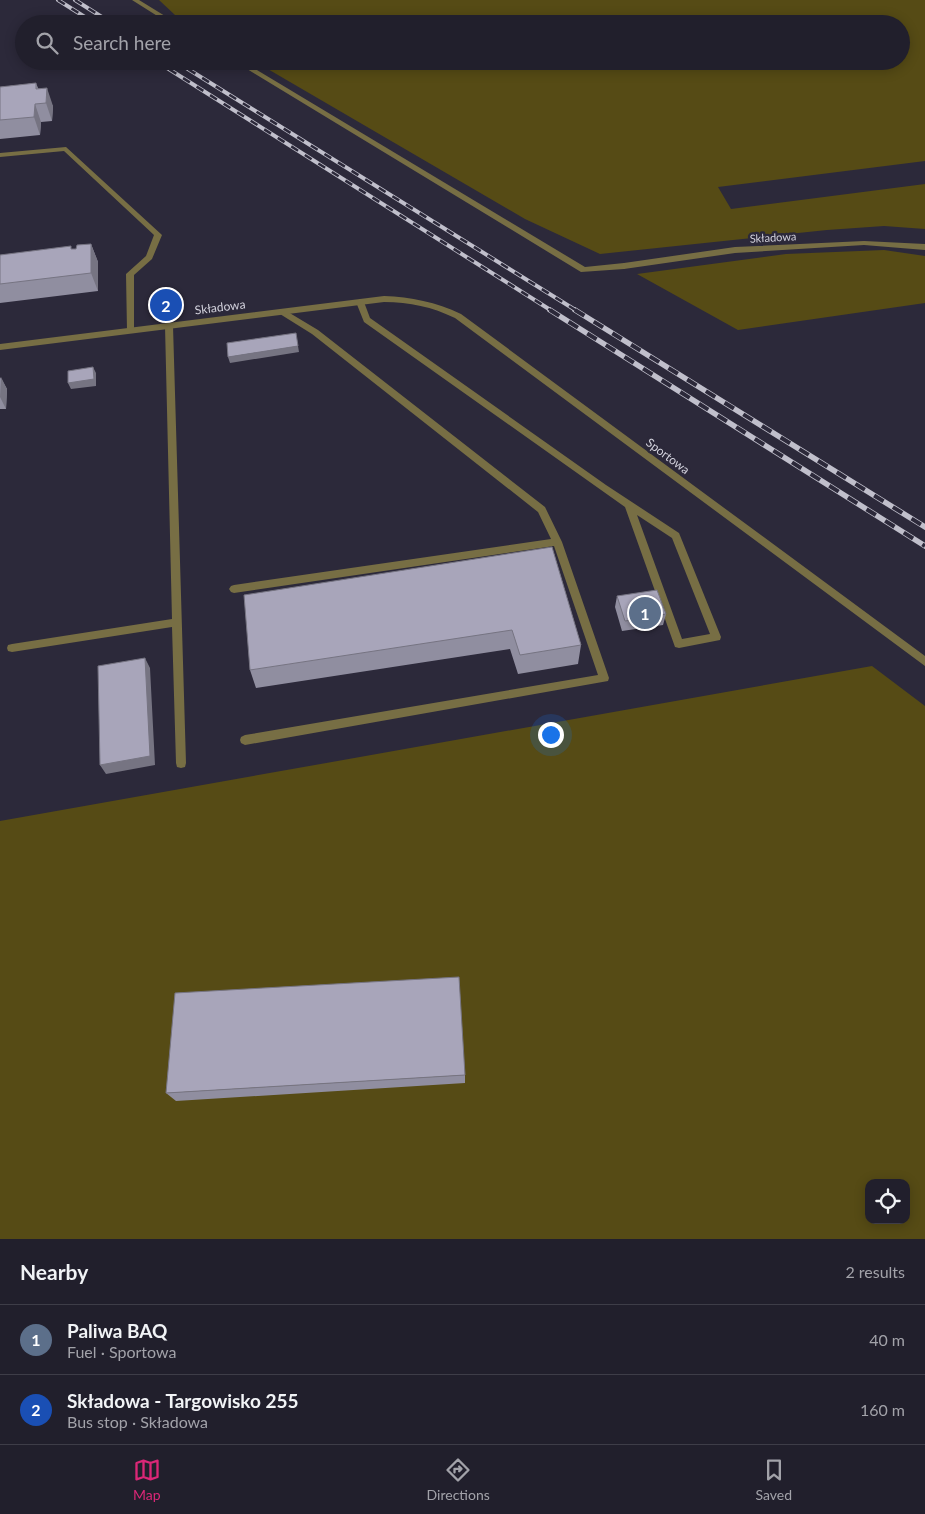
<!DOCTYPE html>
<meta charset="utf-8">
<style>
:root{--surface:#211f2c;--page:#2d2c38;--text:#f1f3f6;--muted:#a2a2a9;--line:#3e3d48;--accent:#db2777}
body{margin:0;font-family:Lato,sans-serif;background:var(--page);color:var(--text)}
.controls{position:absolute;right:15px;bottom:15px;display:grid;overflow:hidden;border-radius:10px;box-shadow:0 2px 12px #0003}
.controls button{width:45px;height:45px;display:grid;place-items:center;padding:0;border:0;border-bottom:1px solid var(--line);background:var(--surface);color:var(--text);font:25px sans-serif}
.you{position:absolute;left:550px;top:734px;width:18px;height:18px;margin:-12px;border:4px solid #fff;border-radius:50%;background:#1a73e8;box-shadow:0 0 0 8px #1a73e833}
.badge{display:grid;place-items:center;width:32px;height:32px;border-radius:50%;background:var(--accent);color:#fff;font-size:16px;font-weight:700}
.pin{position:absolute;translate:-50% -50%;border:2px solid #fff;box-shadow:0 1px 5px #0006}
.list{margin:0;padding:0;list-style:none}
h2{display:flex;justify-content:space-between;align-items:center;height:65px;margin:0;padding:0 20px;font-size:21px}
h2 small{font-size:16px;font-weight:400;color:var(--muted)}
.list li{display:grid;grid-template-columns:32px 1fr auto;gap:15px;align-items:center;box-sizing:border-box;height:70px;padding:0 20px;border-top:1px solid var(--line)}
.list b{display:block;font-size:19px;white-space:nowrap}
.list p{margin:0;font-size:16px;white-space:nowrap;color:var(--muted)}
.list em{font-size:16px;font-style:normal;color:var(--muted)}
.icon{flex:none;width:28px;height:28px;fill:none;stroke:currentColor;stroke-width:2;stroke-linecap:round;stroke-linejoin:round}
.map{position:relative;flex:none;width:925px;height:1239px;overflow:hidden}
.search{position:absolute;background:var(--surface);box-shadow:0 2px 12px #0003;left:15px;right:15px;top:15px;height:55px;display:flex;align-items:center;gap:12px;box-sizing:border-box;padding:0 18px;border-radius:28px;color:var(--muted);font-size:19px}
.sheet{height:205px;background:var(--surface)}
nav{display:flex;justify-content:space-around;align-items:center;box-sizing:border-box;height:70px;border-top:1px solid var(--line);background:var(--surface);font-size:14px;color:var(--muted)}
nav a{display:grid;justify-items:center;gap:2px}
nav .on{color:var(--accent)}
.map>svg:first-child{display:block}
</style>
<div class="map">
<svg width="925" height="1239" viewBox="0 0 925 1239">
<rect width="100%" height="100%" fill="#2c293a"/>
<path fill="#564b15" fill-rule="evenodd" d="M159,0H925V161L718,187L731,209L925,184V229L884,226L827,230L600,254L525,219L254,61H901V24H190L175,15Z
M884,250L925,256V303L738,330L637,274L786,254Z
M872,666L925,706V1239H0V821ZM869,1183H906V1220H869Z"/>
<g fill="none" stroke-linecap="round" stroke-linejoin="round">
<path fill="#776e44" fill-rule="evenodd" d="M132,0H139L178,24H170Z
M234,61H242L585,267L624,263L628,266L624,269L581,272Z
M66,147L162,235L152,259L134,275V333H128L127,331L126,274L146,256L154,235L64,151L0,157V153Z
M360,299L364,302L370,318L606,485L679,533L721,637L720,640L679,648L675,647L625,507L364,322L356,302ZM637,515L672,538L710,634L682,639Z
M283,309L318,330L545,507L562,542L609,678L608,681L245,745L241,743L240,740L241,737L245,735L598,675L554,546L234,593L231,592L229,589L231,586L234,585L551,539L538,512L312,334L280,314L279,312Z
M169,323L173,326L186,763L185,767L181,768L177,767L176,763L172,627L12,652L8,651L7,648L8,645L12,644L172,619L165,326Z"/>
<path fill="#776e44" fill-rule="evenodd" d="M864,241L925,244V250L864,245L735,253L624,269L620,266L624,263L735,247Z
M384,296C411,297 436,302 461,314L925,656V666L455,318C432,307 410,302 384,302L0,350V344Z"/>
<defs>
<path id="rail-far1" d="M58,0L96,24
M75,0L113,24
M156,61L552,311
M175,61L577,311"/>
<path id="rail" d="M550,310L925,546
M575,310L925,527"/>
</defs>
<use href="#rail-far1" stroke="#c0bfcb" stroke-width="4"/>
<use href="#rail" stroke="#c0bfcb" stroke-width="5.5"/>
<use href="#rail-far1" stroke="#2c293a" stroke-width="2.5" stroke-dasharray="8" stroke-linecap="butt"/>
<use href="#rail" stroke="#2c293a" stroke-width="4" stroke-dasharray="11" stroke-linecap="butt"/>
</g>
<path fill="#908ea0" d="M36,83L38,88L53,106L52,121L41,122L40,135L0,139V87Z
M91,244L98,262V291L0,303V255L76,249Z
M0,377L7,389L6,409H0Z
M552,547L581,645L578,664L518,674L510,649L256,688L250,670Z
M617,596L666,614L663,625L622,631L615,607Z
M465,1075V1083L176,1101L166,1093Z"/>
<path fill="#767482" d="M47,88L53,106L52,121L46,103Z
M35,104L41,122L40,135L34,117Z
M91,244L98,262V291L91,273Z
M298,346L299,352L230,363L228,357Z
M93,367L96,373V386L71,389L68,383Z
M1,377L7,389L6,409L0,397Z
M145,658L150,668L155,765L106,774L100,765Z"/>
<path fill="#a8a5ba" stroke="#767482" d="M36,83V89L47,88L46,103L35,104L34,117L0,120V87Z
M91,244V273L0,284V255L71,246V249H76L77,245Z
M296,333L298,346L228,357L227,343Z
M93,367L94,379L68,383V371Z
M552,547L581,645L520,655L512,630L250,670L244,595Z
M657,590L666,614L625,621L617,596Z
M145,658L150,756L100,765L98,666Z
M459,977L465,1075L166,1093L175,993Z"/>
<g text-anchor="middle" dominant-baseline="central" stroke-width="5" stroke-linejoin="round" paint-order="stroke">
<g font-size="11" fill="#d3d2dd" stroke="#2c293a">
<text transform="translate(773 237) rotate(-3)">Składowa</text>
</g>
<g font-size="12" fill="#d3d2dd" stroke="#2c293a">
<text transform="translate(220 307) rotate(-7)">Składowa</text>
<text transform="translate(668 456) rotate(37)">Sportowa</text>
</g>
</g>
</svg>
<div class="controls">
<button><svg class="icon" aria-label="locate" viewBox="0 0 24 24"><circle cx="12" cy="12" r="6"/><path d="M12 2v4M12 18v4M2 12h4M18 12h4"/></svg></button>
</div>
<div class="you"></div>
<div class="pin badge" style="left:645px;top:613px;background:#5c6f8a">1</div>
<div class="pin badge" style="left:166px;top:305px;background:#1a4fb4">2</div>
<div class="search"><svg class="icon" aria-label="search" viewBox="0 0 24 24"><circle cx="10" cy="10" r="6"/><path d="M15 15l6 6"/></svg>Search here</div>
</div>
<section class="sheet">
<h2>Nearby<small>2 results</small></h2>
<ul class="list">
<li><span class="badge" style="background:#5c6f8a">1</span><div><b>Paliwa BAQ</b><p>Fuel · Sportowa</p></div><em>40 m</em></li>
<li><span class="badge" style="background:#1a4fb4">2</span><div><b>Składowa - Targowisko 255</b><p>Bus stop · Składowa</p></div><em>160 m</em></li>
</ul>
</section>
<nav>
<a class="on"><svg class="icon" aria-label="map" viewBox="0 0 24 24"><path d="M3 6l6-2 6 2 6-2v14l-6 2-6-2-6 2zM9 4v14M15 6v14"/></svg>Map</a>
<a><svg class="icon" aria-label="directions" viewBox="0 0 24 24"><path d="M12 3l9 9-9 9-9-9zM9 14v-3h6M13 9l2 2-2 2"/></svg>Directions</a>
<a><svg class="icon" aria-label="saved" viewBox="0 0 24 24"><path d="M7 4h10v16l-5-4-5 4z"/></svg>Saved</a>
</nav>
